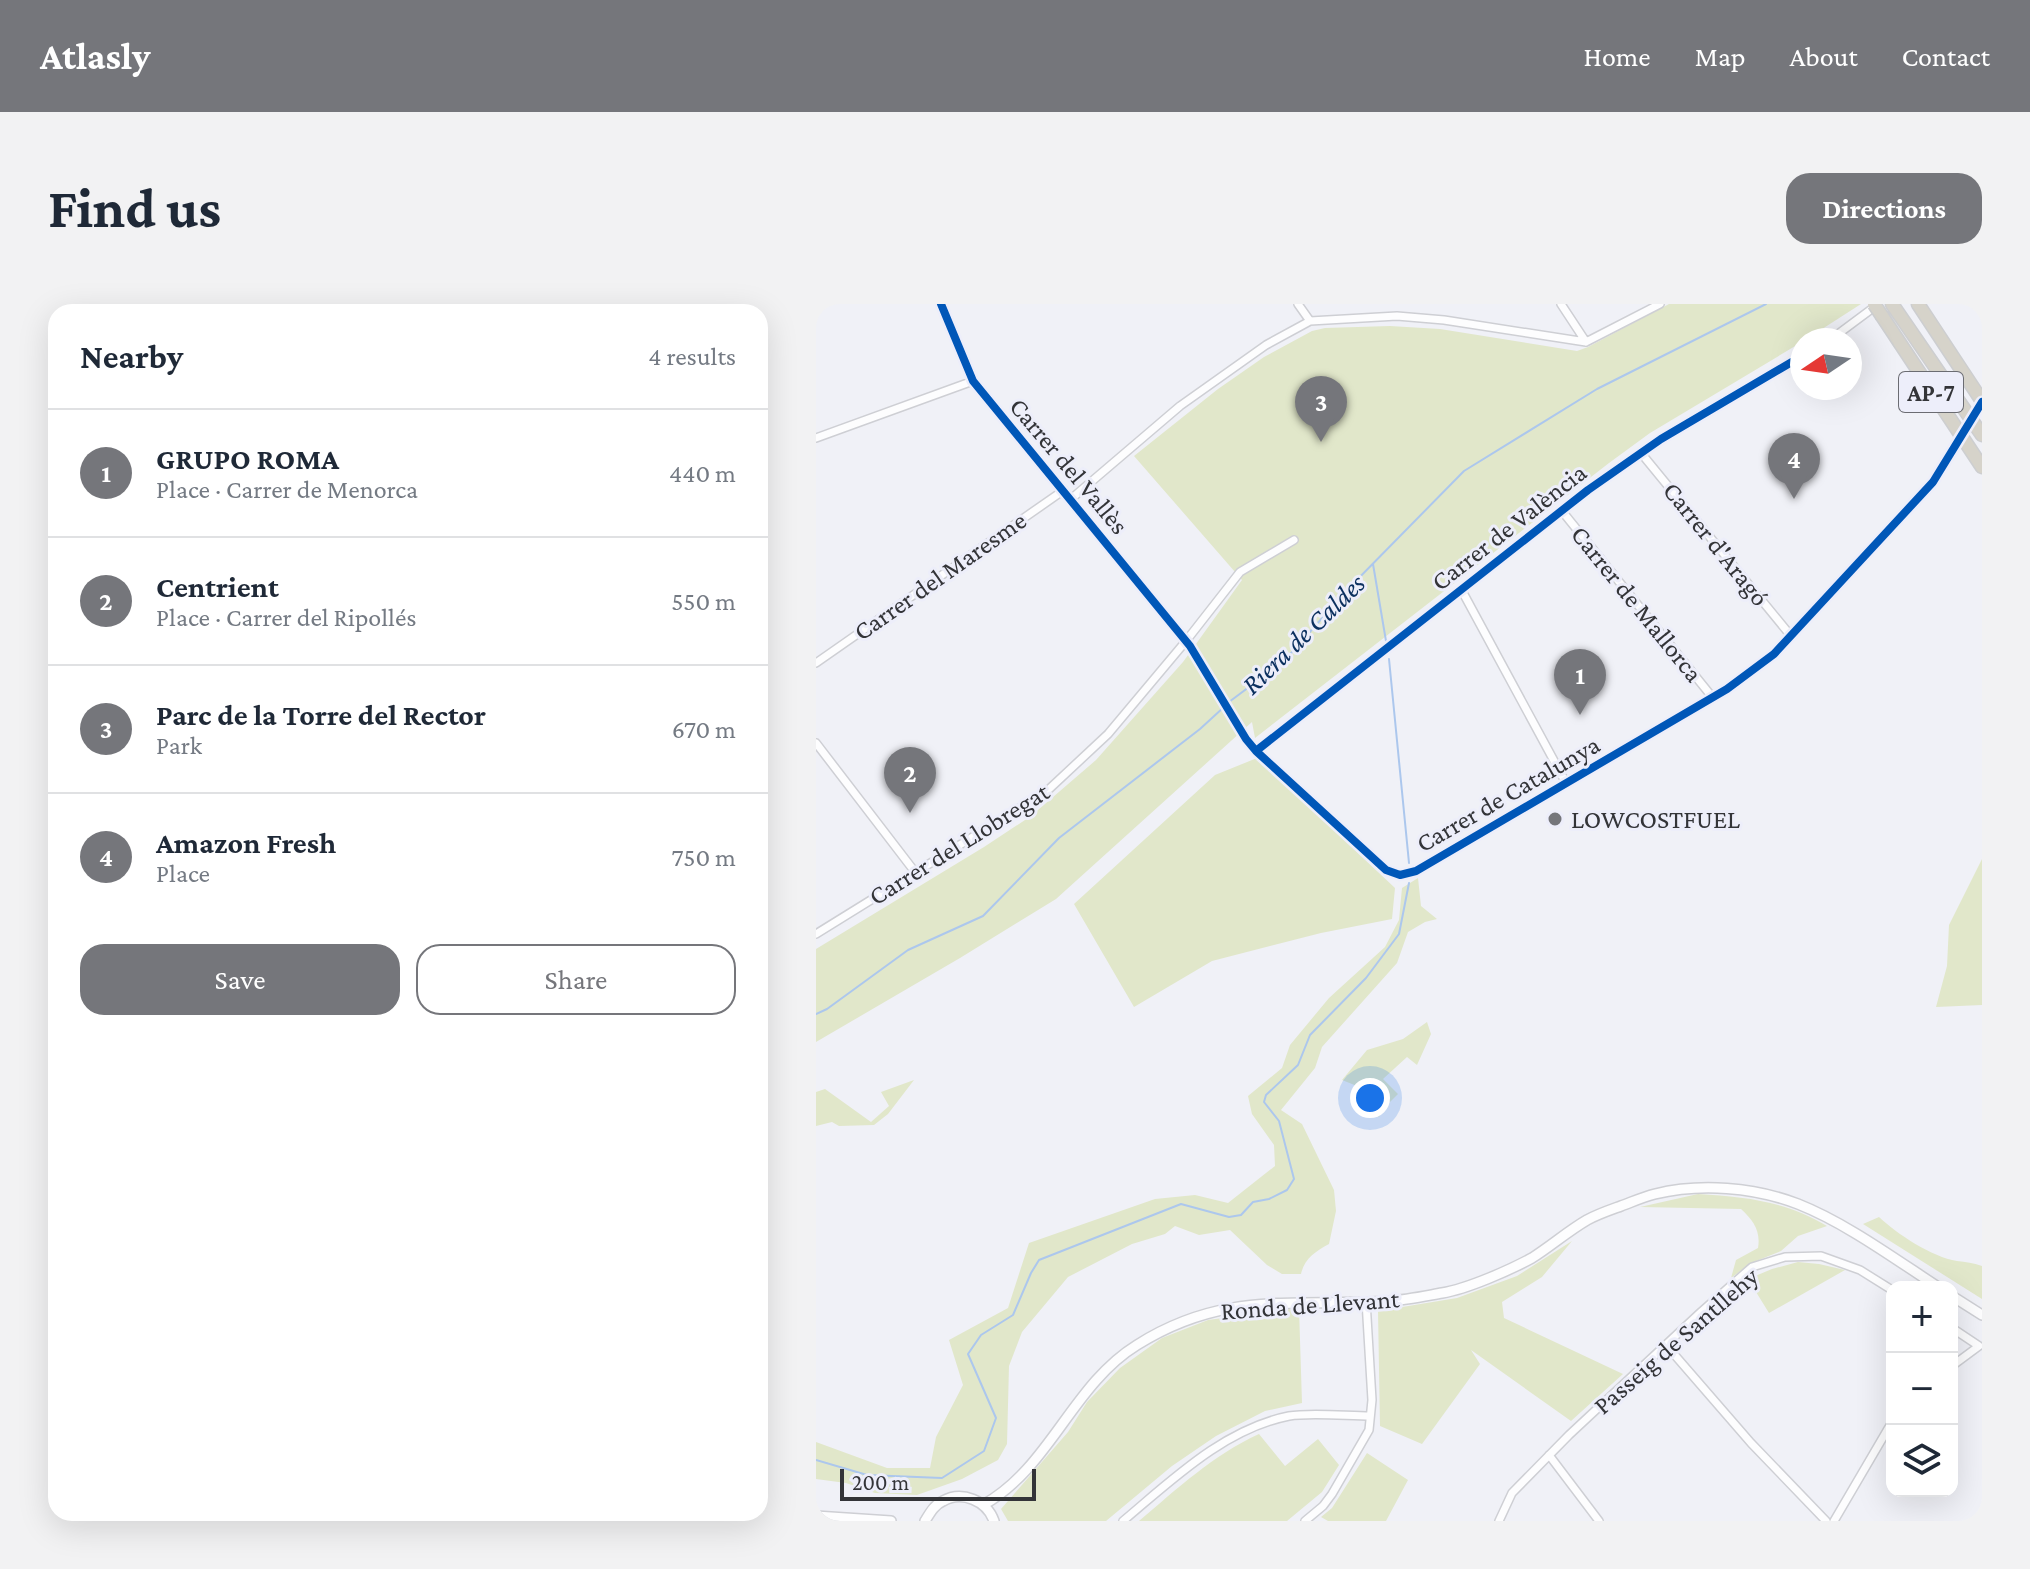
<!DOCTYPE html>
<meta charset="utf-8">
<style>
:root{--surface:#fff;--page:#f2f2f3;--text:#1f2937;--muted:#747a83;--line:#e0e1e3;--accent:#75767b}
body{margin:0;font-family:"Crimson Pro",serif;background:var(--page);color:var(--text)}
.controls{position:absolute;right:24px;bottom:24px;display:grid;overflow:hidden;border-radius:16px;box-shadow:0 8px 32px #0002}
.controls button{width:72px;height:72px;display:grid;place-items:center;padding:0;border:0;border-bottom:2px solid var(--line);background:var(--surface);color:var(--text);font:40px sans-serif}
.compass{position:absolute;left:974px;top:24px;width:72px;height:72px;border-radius:50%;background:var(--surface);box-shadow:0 8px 32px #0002;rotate:257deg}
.scale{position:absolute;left:24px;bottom:20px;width:196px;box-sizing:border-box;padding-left:8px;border:4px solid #333438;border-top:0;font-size:22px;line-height:28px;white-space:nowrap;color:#333438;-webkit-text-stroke:6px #edeefa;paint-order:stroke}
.you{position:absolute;left:554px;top:794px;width:28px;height:28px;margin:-20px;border:6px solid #fff;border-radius:50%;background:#1a73e8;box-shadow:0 0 0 12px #1a73e833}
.badge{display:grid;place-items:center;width:52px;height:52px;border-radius:50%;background:var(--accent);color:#fff;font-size:26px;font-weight:700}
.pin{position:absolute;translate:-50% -66px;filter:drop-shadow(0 2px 4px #0008)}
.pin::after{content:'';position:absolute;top:42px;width:28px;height:24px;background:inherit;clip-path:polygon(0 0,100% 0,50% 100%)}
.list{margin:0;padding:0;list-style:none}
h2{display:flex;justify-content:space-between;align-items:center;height:104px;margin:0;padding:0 32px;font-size:34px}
h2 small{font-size:26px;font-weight:400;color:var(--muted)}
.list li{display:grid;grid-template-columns:52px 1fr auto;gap:24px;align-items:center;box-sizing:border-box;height:128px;padding:0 32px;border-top:2px solid var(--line)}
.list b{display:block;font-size:30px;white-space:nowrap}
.list p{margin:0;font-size:26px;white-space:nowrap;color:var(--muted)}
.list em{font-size:26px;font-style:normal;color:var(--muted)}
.actions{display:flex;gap:16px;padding:24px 32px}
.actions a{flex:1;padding:18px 0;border:2px solid var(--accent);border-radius:24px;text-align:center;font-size:28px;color:var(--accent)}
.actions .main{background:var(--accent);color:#fff}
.icon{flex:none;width:44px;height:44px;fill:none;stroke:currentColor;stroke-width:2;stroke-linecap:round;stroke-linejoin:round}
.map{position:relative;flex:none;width:1166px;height:1217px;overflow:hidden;border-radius:24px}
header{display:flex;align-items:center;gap:48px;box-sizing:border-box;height:112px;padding:0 40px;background:var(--accent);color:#fff}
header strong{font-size:38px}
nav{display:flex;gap:44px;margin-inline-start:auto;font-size:28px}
.intro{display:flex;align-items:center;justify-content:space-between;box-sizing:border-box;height:192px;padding:0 48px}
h1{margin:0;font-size:56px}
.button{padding:20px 36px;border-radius:24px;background:var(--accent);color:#fff;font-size:28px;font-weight:700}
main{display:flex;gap:48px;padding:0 48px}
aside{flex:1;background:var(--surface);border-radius:24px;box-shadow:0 8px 32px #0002}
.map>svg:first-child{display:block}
</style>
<header>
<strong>Atlasly</strong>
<nav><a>Home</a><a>Map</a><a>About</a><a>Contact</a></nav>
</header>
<div class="intro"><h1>Find us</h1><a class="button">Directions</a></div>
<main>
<aside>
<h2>Nearby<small>4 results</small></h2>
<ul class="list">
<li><span class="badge">1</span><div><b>GRUPO ROMA</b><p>Place · Carrer de Menorca</p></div><em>440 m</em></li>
<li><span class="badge">2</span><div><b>Centrient</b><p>Place · Carrer del Ripollés</p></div><em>550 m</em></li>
<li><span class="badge">3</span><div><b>Parc de la Torre del Rector</b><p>Park</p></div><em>670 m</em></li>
<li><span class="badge">4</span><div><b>Amazon Fresh</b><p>Place</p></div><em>750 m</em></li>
</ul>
<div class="actions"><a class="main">Save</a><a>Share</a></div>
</aside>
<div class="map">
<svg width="1166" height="1217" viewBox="0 0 1166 1217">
<rect width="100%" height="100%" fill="#f0f1f7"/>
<path fill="#e1e7ca" d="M853,0H1045L989,36H986V38L834,129L793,159L439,434L436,418L240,595L144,654L0,738V645L168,543L215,512L280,456L367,358L426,276L318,152L402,85L448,53L496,27L509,24L574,22L624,25L761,47L772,43Z
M441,454L579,584L576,615L505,629L396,657L318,703L258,600L399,471Z
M1166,555V701L1120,703L1131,662L1133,621Z
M602,574L605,602L621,615L609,618L592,628L581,659L506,743L499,764L465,806L486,820L518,886L520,907L513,940C500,947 488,955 485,970H466L451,961L414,926L383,931L359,922L349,930L316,940L252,973L206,1028L193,1062L191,1140L182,1156L146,1175L101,1191L59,1189L30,1179L0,1175V1138L71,1164H114L120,1133L147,1081L133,1036L192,1004L213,939L339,895L379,891L412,899L459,862L458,841L436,810L432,792L466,764L474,741L513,694L569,643L583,616L586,584Z
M611,718L615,730L601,761L591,753L567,775L582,790L574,798L572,797L563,813L544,798L541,782L526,776L551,746L587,735Z
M98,776L72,810L58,821L23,822L16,818L0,822V788L9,785L55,818L73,802L65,788Z
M882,890C930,893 969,897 1011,922L982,932L965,947L935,959L915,974L920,956L942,944C945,927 937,916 925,905L824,903Z
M1063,913C1081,930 1116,953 1141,957C1150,958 1157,959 1166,962V995L1047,920Z
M756,937L726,973L686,998L688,1014L807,1070L755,1117L655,1046L664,1060L606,1140L564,1122L562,1007L641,994L701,972Z
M982,958L1003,960L1029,966L953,1009L932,975L956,965Z
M483,1004L486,1099L449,1107L400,1132L356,1162L290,1217H192L185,1205L252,1128L271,1098L304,1064L346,1034L392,1016Z
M443,1130L469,1162L502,1135L523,1161L506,1188L471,1217H323C361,1185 397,1151 443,1130Z
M551,1149L592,1176L570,1217H512L505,1213L516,1204Z"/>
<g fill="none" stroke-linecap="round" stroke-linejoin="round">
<path stroke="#acc7ed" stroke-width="2" d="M557,260L570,337
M573,355L593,559
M413,398L469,356L531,286L648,167L781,85L950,0
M0,710L11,705L92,646L167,612L243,534L384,425L408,403
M0,1156L51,1171L126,1174L168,1147L180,1114L152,1050L165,1031L197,1011L215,969L223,956L365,900L413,913L425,911L437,898L453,895L471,886L478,875L463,817L448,798L450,791L482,761L494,731L550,674L583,630L593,579"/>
<path stroke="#cacbd1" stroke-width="7" stroke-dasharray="7 3.5" stroke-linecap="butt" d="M1134,152L1166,98"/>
<defs>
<path id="street" d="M125,0L157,77L374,342L430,435L440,447L570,566L584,571L600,567L911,385L958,350L1117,178L1134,152
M482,0L494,17
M745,0L770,38
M1014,36L1061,1
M0,134L157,77
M825,149L975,332
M255,195L364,102L450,41L494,17L581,12L628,16L770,38L844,0
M746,207L897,394
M645,285L750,479
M0,359L248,186
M0,439L99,568
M440,447L772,186L845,135L986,52
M0,630L231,487L292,430L370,337L424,268L478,236
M1136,1024L1163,1042L1136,1062
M850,1041L935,1139L1010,1217
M733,1151L783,1217
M307,1217C356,1176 408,1125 473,1112C494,1108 532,1112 554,1112
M489,1217L507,1202L516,1190L553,1126L556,1096L550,997
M683,1217L696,1189L753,1131L885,1008L936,963L969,953L1005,952L1044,966L1076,986
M1018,1217L1076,1118"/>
<path id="secondary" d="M1136,992L1166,1011
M167,1201C234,1164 256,1081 321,1041C408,986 477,1003 573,997C590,996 609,992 626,989C651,985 694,966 716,954C735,942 752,927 771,916C782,910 794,906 805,902C816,898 827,893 839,890C884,879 938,883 982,900C1030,919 1079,955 1122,983
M0,1212L75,1217
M109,1217C114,1209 118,1201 127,1197C146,1186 171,1197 178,1217"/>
<path id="highway" d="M1076,0L1166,131
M1102,0L1166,97
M1066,12L1166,163"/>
</defs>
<use href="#street" stroke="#cecfd4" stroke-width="10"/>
<use href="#secondary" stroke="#cecfd4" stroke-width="12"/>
<use href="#highway" stroke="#cdced0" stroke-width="15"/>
<use href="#street" stroke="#fdfdfe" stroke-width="7"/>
<use href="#secondary" stroke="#fdfdfe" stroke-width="9"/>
<use href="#highway" stroke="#d6d3ca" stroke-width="12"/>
<defs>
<path id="highway-bridge" d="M1058,0L1066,12"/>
</defs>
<use href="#highway-bridge" stroke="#cdced0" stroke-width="15" stroke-linecap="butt"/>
<use href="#highway-bridge" stroke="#d6d3ca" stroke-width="12"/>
<defs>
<path id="cycleway" d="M125,0L157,77L374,342L430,435L440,447L570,566L584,571L600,567L911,385L958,350L1117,178L1166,98
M440,447L772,186L845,135L986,52"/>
</defs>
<use href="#cycleway" stroke="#edeefa" stroke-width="13"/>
<use href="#cycleway" stroke="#0057b8" stroke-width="8"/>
</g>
<circle fill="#75767b" stroke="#edeefa" stroke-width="3" cx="739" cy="515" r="8"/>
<g text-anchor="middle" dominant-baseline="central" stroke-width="6" stroke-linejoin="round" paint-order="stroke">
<rect fill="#edeefa" stroke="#6b6c72" stroke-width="2" x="1083" y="68" width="64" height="40" rx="6"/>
<g font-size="24" font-weight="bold" fill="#333438">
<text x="1115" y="88">AP-7</text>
</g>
<g font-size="26" fill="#333438" stroke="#edeefa">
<text transform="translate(253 162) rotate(50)">Carrer del Vallès</text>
<text transform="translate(693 223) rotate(-38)">Carrer de València</text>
<text transform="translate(900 240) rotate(51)">Carrer d'Aragó</text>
<text transform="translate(124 272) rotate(-35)">Carrer del Maresme</text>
<text transform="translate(821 300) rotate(51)">Carrer de Mallorca</text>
<text transform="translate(692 490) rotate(-30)">Carrer de Catalunya</text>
<text transform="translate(143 540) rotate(-32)">Carrer del Llobregat</text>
<text transform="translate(494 1001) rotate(-4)">Ronda de Llevant</text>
<text transform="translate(860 1037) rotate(-41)">Passeig de Santllehy</text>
</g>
<g font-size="26" fill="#333438" stroke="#edeefa" text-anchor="start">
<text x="755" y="515">LOWCOSTFUEL</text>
</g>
<g font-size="28" font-style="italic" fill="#0b305f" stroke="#edeefa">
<text transform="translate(487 330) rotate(-44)">Riera de Caldes</text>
</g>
</g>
</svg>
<div class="controls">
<button>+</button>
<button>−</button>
<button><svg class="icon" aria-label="layers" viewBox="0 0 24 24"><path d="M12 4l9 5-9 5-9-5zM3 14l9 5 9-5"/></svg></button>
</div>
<svg class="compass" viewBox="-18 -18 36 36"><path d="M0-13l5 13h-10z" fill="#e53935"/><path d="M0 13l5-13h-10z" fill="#747a83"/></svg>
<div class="scale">200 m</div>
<div class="you"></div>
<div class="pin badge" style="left:764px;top:411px">1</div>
<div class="pin badge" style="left:94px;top:509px">2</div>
<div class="pin badge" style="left:505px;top:138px">3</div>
<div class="pin badge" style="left:978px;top:195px">4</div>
</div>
</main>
